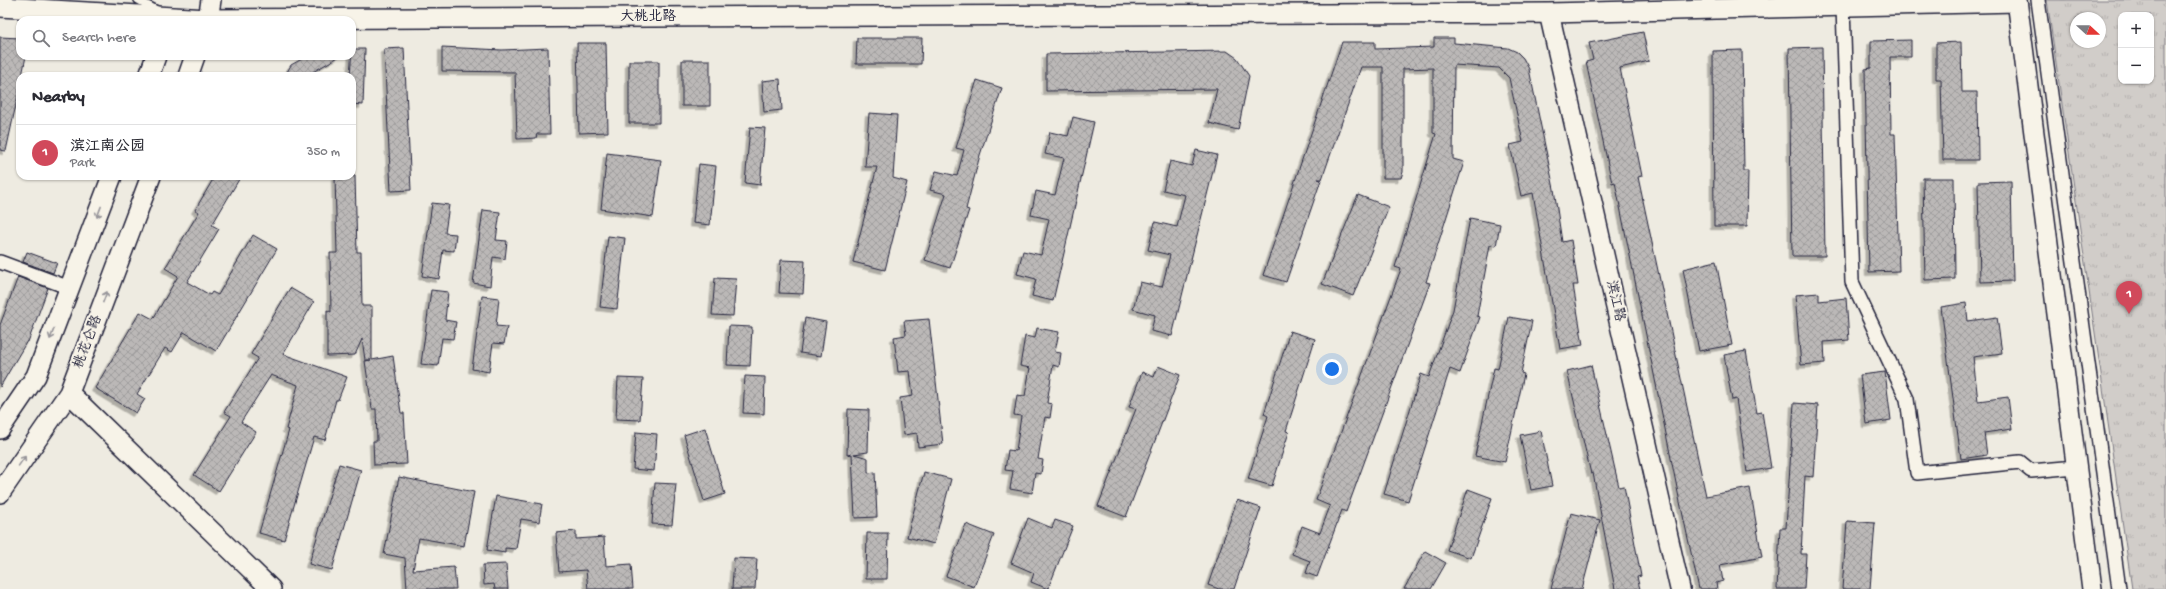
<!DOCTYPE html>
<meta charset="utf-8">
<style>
:root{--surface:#fff;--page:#f7f7f7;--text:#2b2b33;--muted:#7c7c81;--line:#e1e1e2;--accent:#d1495b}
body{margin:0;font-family:"Gochi Hand","LXGW WenKai TC",sans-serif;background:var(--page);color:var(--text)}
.controls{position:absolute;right:12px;top:12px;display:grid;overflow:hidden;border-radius:8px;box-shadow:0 1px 3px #0004}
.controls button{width:36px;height:36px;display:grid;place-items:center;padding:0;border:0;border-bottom:1px solid var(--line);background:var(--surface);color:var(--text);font:20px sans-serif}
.compass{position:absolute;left:2070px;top:12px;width:36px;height:36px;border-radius:50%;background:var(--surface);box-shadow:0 1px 3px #0004;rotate:111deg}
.you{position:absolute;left:1332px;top:369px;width:14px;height:14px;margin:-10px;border:3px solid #fff;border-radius:50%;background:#1a73e8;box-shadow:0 0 0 6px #1a73e833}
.badge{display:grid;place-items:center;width:26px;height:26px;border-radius:50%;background:var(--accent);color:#fff;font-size:13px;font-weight:700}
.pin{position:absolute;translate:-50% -33px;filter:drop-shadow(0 1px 2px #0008)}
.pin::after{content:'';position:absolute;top:21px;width:14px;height:12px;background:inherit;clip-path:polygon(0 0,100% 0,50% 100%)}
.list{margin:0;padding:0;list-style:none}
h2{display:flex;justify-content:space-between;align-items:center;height:52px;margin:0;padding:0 16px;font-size:17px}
h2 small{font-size:13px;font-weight:400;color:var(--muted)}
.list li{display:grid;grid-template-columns:26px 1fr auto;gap:12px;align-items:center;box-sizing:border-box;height:56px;padding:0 16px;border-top:1px solid var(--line)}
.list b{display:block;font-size:15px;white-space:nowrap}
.list p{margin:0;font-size:13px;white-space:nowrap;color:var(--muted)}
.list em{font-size:13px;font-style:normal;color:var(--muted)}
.icon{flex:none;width:22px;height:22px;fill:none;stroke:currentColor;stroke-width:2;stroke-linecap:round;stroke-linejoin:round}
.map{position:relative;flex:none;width:2166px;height:589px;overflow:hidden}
.search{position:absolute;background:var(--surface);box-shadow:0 1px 3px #0004;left:16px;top:16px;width:340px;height:44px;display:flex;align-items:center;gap:10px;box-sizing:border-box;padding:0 14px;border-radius:12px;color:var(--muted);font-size:15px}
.panel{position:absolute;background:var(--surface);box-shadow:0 1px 3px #0004;left:16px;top:72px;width:340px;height:108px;border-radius:12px}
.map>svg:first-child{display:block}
</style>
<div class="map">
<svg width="2166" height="589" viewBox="0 0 2166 589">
<defs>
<pattern id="grass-tufts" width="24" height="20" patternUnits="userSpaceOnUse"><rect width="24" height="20" fill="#d1cdc9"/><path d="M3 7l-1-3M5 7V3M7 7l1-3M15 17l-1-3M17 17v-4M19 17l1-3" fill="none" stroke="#b3b0ae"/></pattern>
<pattern id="building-cross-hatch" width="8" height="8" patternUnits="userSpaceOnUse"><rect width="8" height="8" fill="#bbb8b7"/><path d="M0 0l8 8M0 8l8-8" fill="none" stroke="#a09e9e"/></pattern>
<filter id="shadow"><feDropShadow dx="-3.5" dy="3.5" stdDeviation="0" flood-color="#0004"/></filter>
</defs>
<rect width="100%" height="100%" fill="#eeebe1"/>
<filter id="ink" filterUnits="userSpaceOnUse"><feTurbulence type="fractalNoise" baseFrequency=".025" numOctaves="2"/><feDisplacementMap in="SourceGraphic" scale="8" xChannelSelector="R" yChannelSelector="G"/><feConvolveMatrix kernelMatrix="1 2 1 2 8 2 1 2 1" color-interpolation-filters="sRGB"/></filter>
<g filter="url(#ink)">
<path fill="url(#grass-tufts)" stroke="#7a7882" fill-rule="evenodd" d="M2047,0H2166V589H2132ZM2121,15H2151V81H2121ZM2076,18H2100V42H2076Z"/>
<path fill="url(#building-cross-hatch)" stroke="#22223b" filter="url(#shadow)" d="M1643,32L1649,61L1620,68L1642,176L1638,177L1706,496L1750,488L1762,557L1720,565L1723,581L1716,583L1717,589H1699L1678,493L1615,182L1612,183L1586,62L1593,60L1589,43Z
M0,37L20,38V56H26L22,76H20V86L6,151L0,150Z
M857,38H922L921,64H856Z
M1434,38H1454V43L1508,48L1517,52L1523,58L1529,69L1554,189L1562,242L1571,240L1578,285H1573L1583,345L1560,349L1533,193L1521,196L1510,145L1523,142L1509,78L1499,68L1454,65L1453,159L1464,162L1426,282L1430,283L1346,512L1342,510L1317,577L1306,573L1310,561L1292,554L1302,526L1320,533L1330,506L1316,500L1401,269L1395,267L1436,134L1433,133V68L1403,69V172L1401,178H1383V67H1361L1322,179H1318L1321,180L1286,282L1263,275L1342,42H1375V49L1434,47Z
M1911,40V57H1890L1891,134H1895L1899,271L1869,272L1865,69L1871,68V41Z
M1961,42L1962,92H1977L1978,160H1943L1941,79H1936V43Z
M577,43H606L608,132L579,133Z
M442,47L502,50L548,48L550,134H537L536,138L517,139L515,72L442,71Z
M1822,47L1825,256H1792L1789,48Z
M404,48L411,190L391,191L384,49Z
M352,49H365L363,105L352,104V76H350Z
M1742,50L1744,171H1748L1747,226H1714L1713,51Z
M1227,51L1237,58L1249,76L1238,130L1209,123L1217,89L1046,91V54Z
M307,56H340L306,76H285L291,65Z
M682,60H710V106H682Z
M629,61H659V123H629Z
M780,79L782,110L764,112L762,81Z
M977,80L1002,88L980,155L966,209L969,210L950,268L925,260L946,194L930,190L936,171L957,176L964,150L956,148Z
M869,113L897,115L893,178L907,182L885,270L853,262L877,167H865Z
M1073,117L1094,122L1053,301L1032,296L1036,279L1017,274L1023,251L1041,255L1049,219L1031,215L1036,191L1055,195L1064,158L1045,154L1050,132L1068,136Z
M750,127L765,128L760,185L745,183Z
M1196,150L1217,155L1172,336L1151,331L1155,315L1133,309L1140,282L1162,287L1170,255L1148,250L1155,222L1177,227L1185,195L1163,190L1170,161L1192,166Z
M607,153L661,160L653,217L601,209Z
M699,164L716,166L710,225L693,223Z
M215,176H241L212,225L219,229L187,282L210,295L212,292L218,295L253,235L277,249L216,351L184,332L172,352L165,348L137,394L145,399L136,413L95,388L140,312L153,319L178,276L165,268L199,212L195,210Z
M335,176H355L357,252H361L362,306H372V360L393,356L401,413H404L407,464L374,465L373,441H377L376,409H372L365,361L371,360H365L362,339L355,355L327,356V310L331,312L330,253H337Z
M1923,178H1954L1955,279L1925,280Z
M2011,181L2013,281L1980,282L1978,182Z
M1358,195L1389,207L1353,296L1322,284Z
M432,203L449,205L445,233L456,234L454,251L443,250L439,279L422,276Z
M483,210L500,212L496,240L507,241L505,259L493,257L490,286L473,283Z
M1470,218L1500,224L1496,246L1490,245L1477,316L1480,317L1460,373L1450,369L1408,501L1384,494L1421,374L1429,377L1453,310Z
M608,236L625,238L617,309L600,307Z
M27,252L57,263L53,273L23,262Z
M781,260L805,261L803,294L779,293Z
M1716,261L1732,345L1699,351L1683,269Z
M18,277L48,288L28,342L27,341L0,387V325Z
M715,278L736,279L733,316L712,315Z
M290,288L314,302L283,354L347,377L338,400H336L325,440L314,437L284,540L259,533L289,430L286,429L298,385L271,375L241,422L256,432L219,491L194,475L231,416L224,412L258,358L251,354Z
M431,290L448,292L445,320L456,322L453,339L442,338L438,366L421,364Z
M1819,293V301L1846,298L1849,340L1824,342L1825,363L1801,365L1795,295Z
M482,296L499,298L496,326L507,327L504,344L493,343L489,372L472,369Z
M1966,303L1968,321L1997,317L2002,353L1973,357L1978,401L2008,397L2012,429L1984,433L1987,455L1961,459L1941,307Z
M1509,317L1532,321L1521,373L1524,374L1505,462L1475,456L1494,368L1498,369Z
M805,318L826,322L821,356L800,353Z
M929,319L943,444L918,447L917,433L904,435L900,398L913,396L910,371L898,372L894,337L906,335L904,321Z
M729,326L752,327L750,366L727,365Z
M1037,328L1059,332L1055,352L1061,353L1059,367L1053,365L1047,403L1052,404L1050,418L1045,417L1038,459L1043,460L1041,474L1035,473L1032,493L1010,489L1013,471L1005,470L1008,450L1016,451L1021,416L1014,415L1017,395L1025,396L1030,368L1020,366L1025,336L1035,338Z
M1290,331L1315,339L1286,431L1289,432L1272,486L1248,479L1268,416L1264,414Z
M1746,351L1757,413L1762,412L1771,468L1747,472L1736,399L1732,400L1724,355Z
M1591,365L1619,487L1624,486L1641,576L1637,577L1640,589H1615L1593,473L1591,474L1567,371Z
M1158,366L1180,375L1126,517L1098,506L1136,409L1129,407L1142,372L1154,377Z
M1885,372L1891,420L1866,424L1860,375Z
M745,376L765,377L764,414L743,413Z
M618,378L643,379L640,420L616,419Z
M1794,403L1818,405L1813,477L1805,476L1801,554H1806L1804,589H1777L1780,528H1786Z
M848,409L869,410L868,452L854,454L868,458V473L875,472L877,517L855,518L852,454L847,455Z
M705,428L725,494L704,501L684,435Z
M1541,431L1552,486L1531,490L1520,435Z
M636,432L657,434L654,471L633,469Z
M339,464L361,470L332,570L309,564Z
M924,472L951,479L934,544L907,537Z
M399,477L474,492L464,546L419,538L413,570L454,567L456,589H407L405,558L384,554Z
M655,483L676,484L672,525L652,524Z
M1468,489L1492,498L1471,558L1447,550Z
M496,496L542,504L539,522L521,519L516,549L505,548V553L487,550Z
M1237,500L1261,508L1234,589H1219L1208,585Z
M1571,513L1600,520L1582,589H1551Z
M1028,518L1052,528L1055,520L1073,526L1048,589L1031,582L1034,573L1011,563Z
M1847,521L1875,523L1870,589H1842Z
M966,524L994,535L974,587L946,576Z
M576,531V539L604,537L606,566L631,564L633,589H588L586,570L559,572L556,533Z
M867,533H888L887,579H866Z
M1425,551L1446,563L1431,589H1404Z
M734,558L757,559L755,589H732Z
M506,564L508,589H495L494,584L484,585L483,565Z"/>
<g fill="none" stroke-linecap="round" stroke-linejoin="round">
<defs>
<path id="lane" d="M138,0L157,10"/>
<path id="street" d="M2038,0L2119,589
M1843,6L1852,282L1907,399L1917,473L2020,462L2031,471L2076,467
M0,262L70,288"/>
<path id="secondary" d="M2017,0L2092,589
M0,7L208,19L1549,13L2017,2
M1549,13L1680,589
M208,20L211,0
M149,76L156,56
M188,76L195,56
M69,393L271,589
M0,429L36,376L112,176
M0,493L69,393L151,176"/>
</defs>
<use href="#lane" stroke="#22223b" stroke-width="10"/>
<use href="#street" stroke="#22223b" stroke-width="16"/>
<use href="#secondary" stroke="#22223b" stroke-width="22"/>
<use href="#lane" stroke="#f7f3e8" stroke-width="7"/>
<use href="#street" stroke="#f7f3e8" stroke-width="13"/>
<use href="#secondary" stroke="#f7f3e8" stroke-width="19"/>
</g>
<defs><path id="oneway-shaft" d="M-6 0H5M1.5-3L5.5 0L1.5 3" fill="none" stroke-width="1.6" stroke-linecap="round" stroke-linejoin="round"/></defs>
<g stroke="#97959a">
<use href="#oneway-shaft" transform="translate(99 212) rotate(111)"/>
<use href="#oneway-shaft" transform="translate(105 297) rotate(-69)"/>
<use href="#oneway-shaft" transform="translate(52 334) rotate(111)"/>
<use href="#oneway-shaft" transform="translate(22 461) rotate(-55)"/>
</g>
</g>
<g text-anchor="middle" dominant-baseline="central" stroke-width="4" stroke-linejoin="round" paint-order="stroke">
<g font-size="14" fill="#22223b" stroke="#f7f3e8">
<text x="648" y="17">大桃北路</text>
<text transform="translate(1615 301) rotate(77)">滨江路</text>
<text transform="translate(88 342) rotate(-69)">桃花仑路</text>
</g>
</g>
</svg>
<div class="controls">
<button>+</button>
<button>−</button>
</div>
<svg class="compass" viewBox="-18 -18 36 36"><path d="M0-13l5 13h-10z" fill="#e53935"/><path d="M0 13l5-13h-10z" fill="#7c7c81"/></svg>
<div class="you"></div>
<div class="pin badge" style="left:2129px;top:314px">1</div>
<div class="search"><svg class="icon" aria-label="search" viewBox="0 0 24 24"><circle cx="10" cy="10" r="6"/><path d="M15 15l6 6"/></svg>Search here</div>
<section class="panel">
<h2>Nearby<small></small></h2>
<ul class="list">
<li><span class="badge">1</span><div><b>滨江南公园</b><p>Park</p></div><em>350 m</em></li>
</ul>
</section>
</div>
